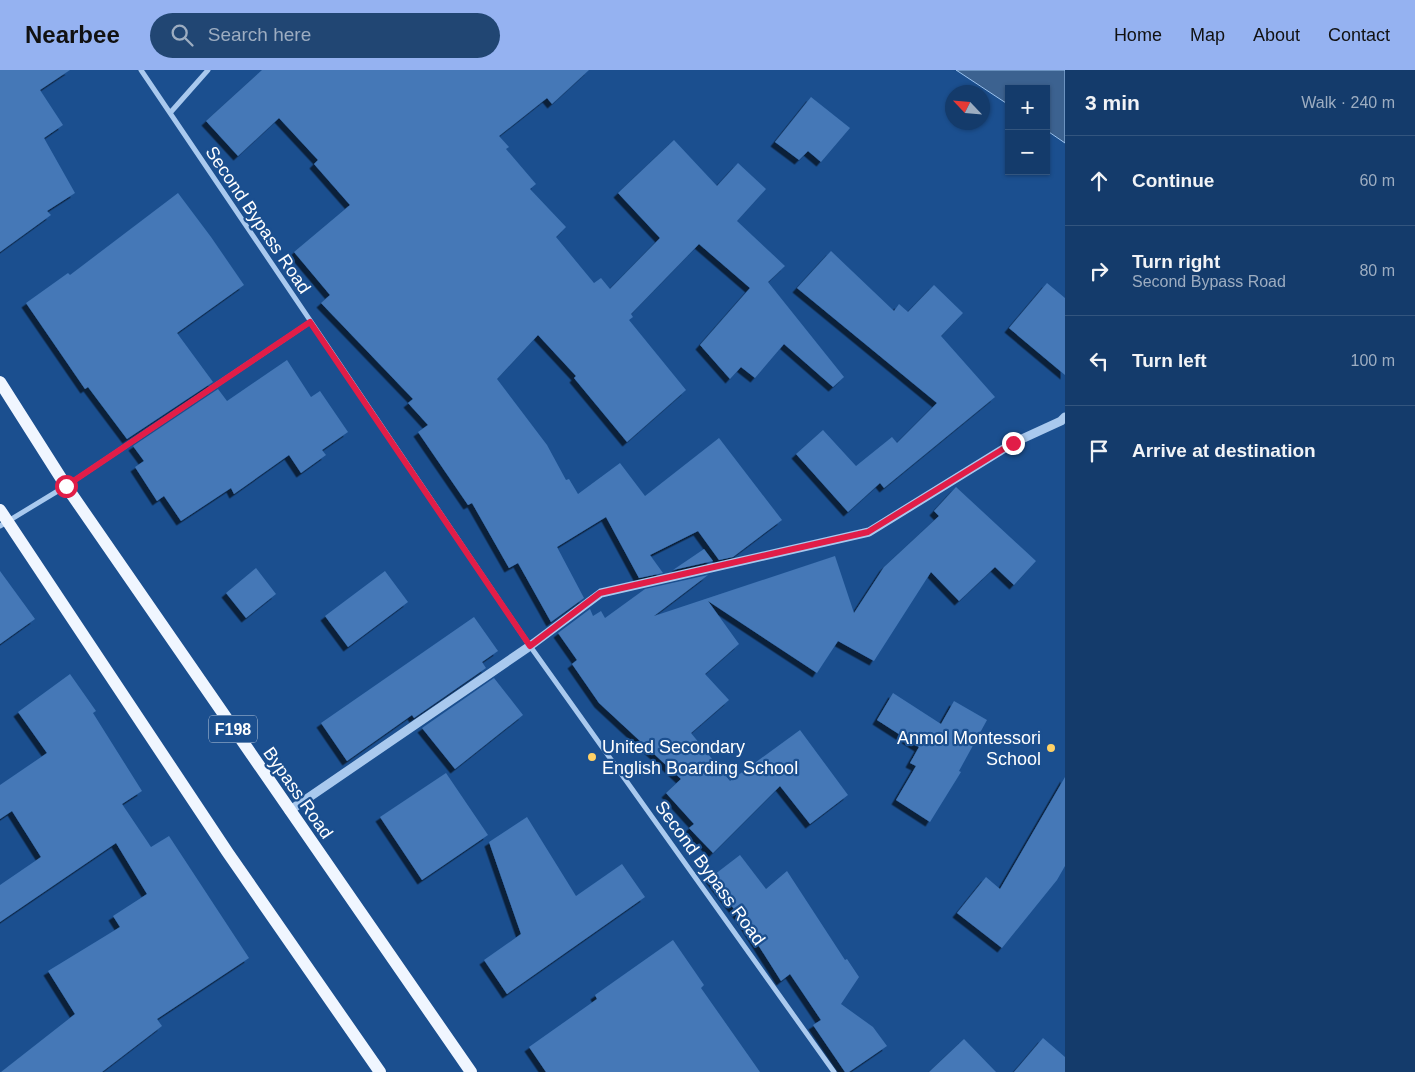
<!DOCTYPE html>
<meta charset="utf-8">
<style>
:root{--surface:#143b6b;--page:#214673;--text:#f1f3f6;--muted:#9dadc1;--line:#33557e;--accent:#95b2f1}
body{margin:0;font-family:Arial,sans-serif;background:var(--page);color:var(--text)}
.controls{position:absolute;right:15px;top:15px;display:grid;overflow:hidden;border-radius:0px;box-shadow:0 1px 4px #0004}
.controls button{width:45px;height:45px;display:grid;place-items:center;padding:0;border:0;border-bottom:1px solid var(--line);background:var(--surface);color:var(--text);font:25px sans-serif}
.compass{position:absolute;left:945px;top:15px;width:45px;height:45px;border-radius:50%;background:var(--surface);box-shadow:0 1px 4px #0004;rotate:296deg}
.stop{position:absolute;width:15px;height:15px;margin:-11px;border:4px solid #e11d48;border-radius:50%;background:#fff}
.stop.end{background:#e11d48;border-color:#fff;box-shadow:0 1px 5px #0008}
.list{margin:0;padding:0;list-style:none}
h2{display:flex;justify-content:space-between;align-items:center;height:65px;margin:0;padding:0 20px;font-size:21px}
h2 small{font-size:16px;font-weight:400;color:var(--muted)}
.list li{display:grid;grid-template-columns:32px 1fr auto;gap:15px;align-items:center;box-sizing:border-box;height:90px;padding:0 20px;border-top:1px solid var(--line)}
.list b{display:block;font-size:19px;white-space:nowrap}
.list p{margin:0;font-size:16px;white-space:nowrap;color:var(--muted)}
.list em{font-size:16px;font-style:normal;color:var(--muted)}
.icon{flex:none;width:28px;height:28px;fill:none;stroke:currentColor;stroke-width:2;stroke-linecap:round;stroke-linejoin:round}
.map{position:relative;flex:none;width:1065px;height:1002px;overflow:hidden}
header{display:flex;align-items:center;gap:30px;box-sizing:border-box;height:70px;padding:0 25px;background:var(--accent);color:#111}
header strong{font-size:24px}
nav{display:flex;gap:28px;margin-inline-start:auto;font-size:18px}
.search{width:350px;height:45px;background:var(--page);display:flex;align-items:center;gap:12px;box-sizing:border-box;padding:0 18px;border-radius:28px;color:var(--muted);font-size:19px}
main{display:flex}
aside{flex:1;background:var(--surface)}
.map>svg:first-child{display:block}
</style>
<header>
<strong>Nearbee</strong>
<div class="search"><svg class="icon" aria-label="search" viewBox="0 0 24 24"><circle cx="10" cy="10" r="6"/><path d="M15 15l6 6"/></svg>Search here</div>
<nav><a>Home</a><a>Map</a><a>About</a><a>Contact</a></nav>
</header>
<main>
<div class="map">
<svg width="1065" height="1002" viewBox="0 0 1065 1002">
<defs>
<filter id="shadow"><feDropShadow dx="-4.5" dy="4.5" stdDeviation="0" flood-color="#0009"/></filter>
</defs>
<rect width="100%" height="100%" fill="#1b4f8f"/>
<path fill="#3c6290" stroke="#9cc4f0" d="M956,0H1065V73L1046,60V19H1009V35Z"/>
<path fill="#4478b7" filter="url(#shadow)" d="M0,0H70L40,20L63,55L44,68L75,123L47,141L51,145L0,182Z
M262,0H589L552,34L547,28L499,66L509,77L506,79L536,114L530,119L566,157L556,167L594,213L601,208L610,219L660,168L618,123L674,70L717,116L738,93L766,119L737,151L785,196L768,212L844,307L833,317L784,274L755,308L741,297L730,309L700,275L750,218L699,174L631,244L633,247L629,250L686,320L627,372L574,308L576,306L538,265L497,309L547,375L566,410L569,409L578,424L620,393L645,426L719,368L782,450L733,487L719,490L698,461L650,485L663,503L639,508L606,447L557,477L584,528L551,552L518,493L509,498L472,433L468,435L418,362L428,355L408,333L413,329L321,233L330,225L294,182L350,135L314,94L318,90L279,48L238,86L206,51Z
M811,27L850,58L821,92L808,81L799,90L775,72Z
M178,123L211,167L244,215L177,263L213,312L127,369L88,317L85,319L26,233L68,203L70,205Z
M831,181L894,241L899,234L908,242L934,215L963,243L941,266L995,327L884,418L880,413L848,442L796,384L823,360L856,396L892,367L897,373L937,333L797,218Z
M1047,213L1065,228V305L1009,258Z
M287,290L311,327L320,321L348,362L322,380L326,385L301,403L289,385L234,424L231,418L181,451L164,426L157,431L135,397L144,391L133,376L218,319L227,331Z
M956,417L1036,491L1014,515L995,497L959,531L931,502L874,591L838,571L817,603L708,531L739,574L705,604L729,630L691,663L730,711L800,660L848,725L810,754L780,716L713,783L689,758L694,754L666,723L681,709L599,633L572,594L577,590L558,563L590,539L593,546L601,541L605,548L645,519L708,505L654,546L835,486L854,543L884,497L939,446L934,441Z
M704,479L713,491L673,500Z
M256,498L276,524L246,548L226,523Z
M0,501L35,549L0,574Z
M385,501L408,532L348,577L325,546Z
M474,547L498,581L482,592L486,598L414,648L412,645L347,691L321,653Z
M70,604L96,641L93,643L142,721L122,734L151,777L169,766L249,888L157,949L162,956L102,1002H1L75,944L48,901L120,857L113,846L147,824L116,773L0,852V815L41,787L12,741L0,749V715L47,683L18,642Z
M494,608L523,645L455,699L422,658Z
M893,623L941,654L954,631L987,650L959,701L961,702L930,752L896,730L916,696L910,693L919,677L877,650Z
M446,703L488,765L422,810L380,747Z
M1065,707V796L1057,810L1002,878L957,843L986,807L1000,819Z
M527,747L576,826L622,794L645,827L507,924L484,890L521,864L489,772Z
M740,785L766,819L787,801L845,890L847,889L859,907L841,934L873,957L887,976L849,1002H845L813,955L821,950L790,904L781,911L741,848L710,808Z
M673,870L704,915L701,918L760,1002H546L529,977L597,929L595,925Z
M1043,968L1065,987V1002H1014Z
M964,969L996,1002H929Z"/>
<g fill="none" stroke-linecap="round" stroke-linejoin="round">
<path stroke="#a9c9ee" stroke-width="5" d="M141,0L530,576L834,1002
M170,43L208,0
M0,456L66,416L310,252"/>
<path stroke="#a9c9ee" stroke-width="9" d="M289,741L530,576L601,523L869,462L1013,373L1061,351L1065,347"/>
<path stroke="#f0f6ff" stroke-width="12" d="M0,312L66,416L471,1002
M0,440L228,783L380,1002"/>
</g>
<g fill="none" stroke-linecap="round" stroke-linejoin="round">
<path stroke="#e11d48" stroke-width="6" d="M66,416L310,252L530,576L600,523L868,462L1013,373"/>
</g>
<g fill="#ffd166" stroke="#1b4f8f" stroke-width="2">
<circle cx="1051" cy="678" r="5"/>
<circle cx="592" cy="687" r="5"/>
</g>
<g text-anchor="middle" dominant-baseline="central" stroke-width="4.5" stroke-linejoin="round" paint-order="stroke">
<rect fill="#1b4f8f" stroke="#bbcadd" stroke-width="1" x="209" y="645.5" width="48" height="27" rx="4"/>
<g font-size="16" font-weight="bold" fill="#fff">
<text x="233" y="659">F198</text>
</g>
<g font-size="18" fill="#fff" stroke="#1b4f8f">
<text transform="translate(258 150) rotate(56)">Second Bypass Road</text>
<text transform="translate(298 723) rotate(55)">Bypass Road</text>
<text transform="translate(710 803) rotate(54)">Second Bypass Road</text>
</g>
<g font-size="18" fill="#fff" stroke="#1b4f8f" text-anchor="end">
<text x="1041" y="668">Anmol Montessori<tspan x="1041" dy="21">School</tspan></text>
<text x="602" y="677" text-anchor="start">United Secondary<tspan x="602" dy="21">English Boarding School</tspan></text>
</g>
</g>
</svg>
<div class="controls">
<button>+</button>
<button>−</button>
</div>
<svg class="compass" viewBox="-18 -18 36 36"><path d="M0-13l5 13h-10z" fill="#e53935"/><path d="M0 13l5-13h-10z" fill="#9dadc1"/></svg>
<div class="stop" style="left:66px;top:416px"></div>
<div class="stop end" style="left:1013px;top:373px"></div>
</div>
<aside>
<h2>3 min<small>Walk · 240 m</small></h2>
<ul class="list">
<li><svg class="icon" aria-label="ahead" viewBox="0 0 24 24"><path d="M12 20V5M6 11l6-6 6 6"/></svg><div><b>Continue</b></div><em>60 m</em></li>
<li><svg class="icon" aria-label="right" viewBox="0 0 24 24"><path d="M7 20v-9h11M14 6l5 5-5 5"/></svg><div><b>Turn right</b><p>Second Bypass Road</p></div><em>80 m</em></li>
<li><svg class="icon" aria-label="left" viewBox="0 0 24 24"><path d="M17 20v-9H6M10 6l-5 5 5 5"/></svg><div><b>Turn left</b></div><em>100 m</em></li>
<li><svg class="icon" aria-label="arrive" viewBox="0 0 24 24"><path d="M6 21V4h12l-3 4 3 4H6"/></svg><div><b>Arrive at destination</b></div></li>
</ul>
</aside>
</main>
